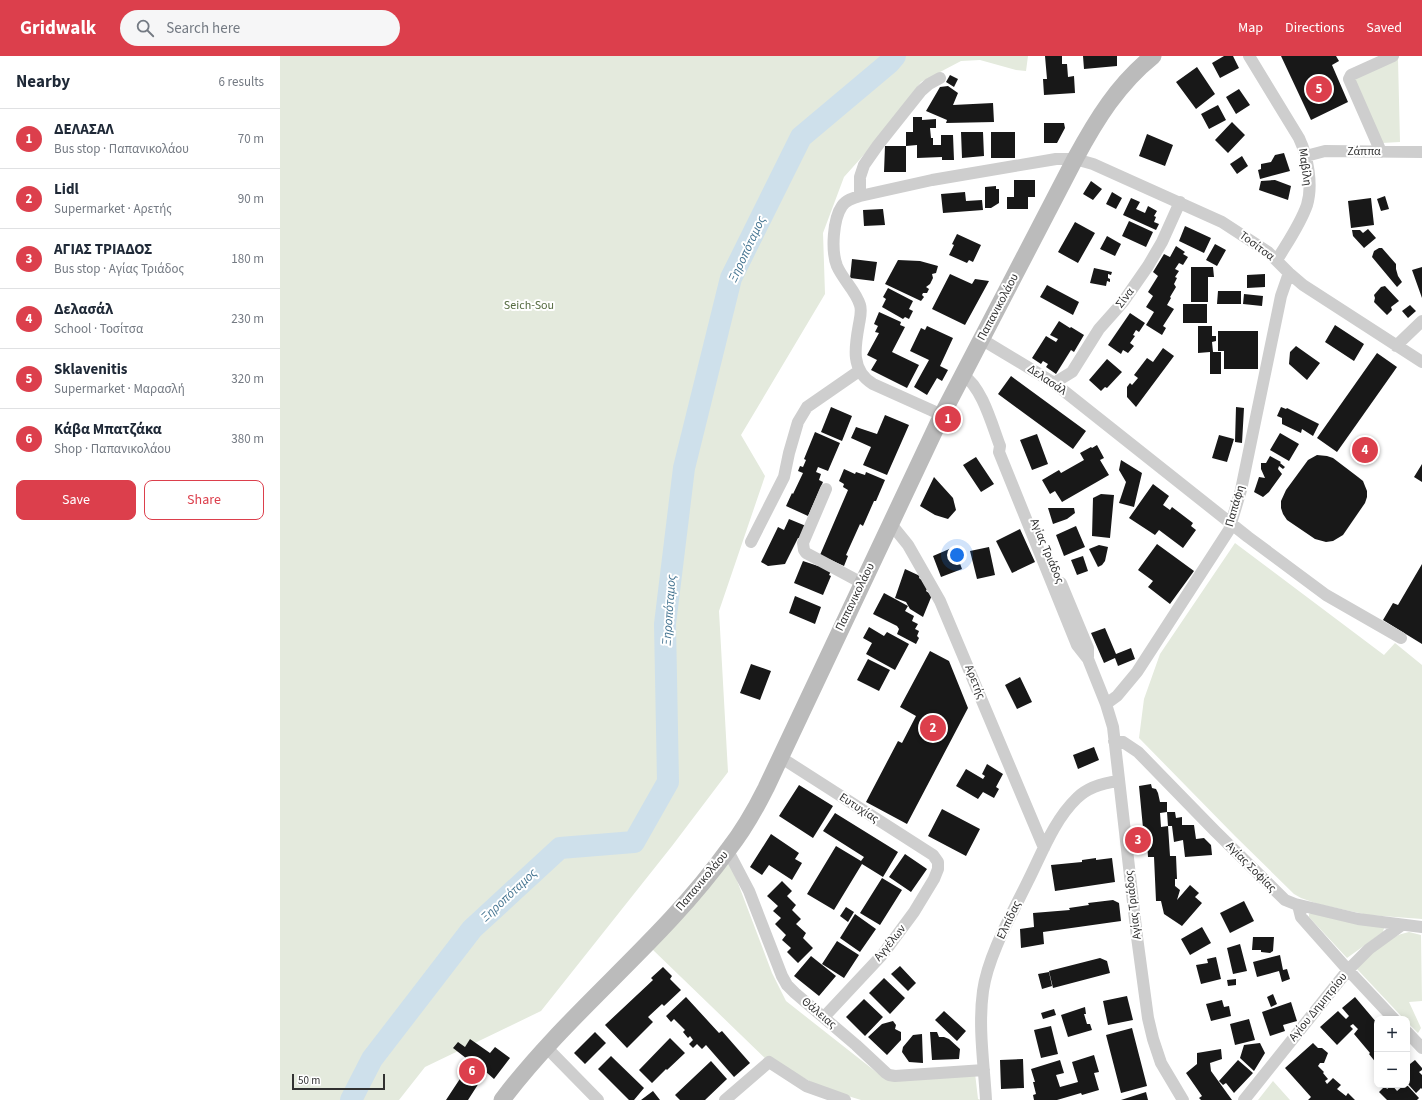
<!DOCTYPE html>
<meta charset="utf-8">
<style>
:root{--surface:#fff;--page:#f6f6f7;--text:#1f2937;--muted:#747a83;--line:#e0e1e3;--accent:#dc3f4c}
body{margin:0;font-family:"Source Sans 3",sans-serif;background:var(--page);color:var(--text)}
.controls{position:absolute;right:12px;bottom:12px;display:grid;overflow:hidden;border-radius:8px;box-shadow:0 2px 10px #0003}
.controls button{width:36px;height:36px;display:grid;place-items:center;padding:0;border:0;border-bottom:1px solid var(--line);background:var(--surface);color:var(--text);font:20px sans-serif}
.scale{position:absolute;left:12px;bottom:10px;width:93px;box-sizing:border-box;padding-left:4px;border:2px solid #313131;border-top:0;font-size:11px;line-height:14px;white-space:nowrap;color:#313131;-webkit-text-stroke:3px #fff;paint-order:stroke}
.you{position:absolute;left:677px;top:499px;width:14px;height:14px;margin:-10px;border:3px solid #fff;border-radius:50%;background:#1a73e8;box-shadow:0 0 0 6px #1a73e833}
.badge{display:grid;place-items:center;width:26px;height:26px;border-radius:50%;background:var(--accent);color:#fff;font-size:13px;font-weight:700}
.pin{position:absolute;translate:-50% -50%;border:2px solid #fff;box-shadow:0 1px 4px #0006}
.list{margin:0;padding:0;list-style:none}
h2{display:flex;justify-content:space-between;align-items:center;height:52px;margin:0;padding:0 16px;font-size:17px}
h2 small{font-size:13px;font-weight:400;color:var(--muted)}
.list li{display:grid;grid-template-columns:26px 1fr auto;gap:12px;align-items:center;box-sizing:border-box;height:60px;padding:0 16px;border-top:1px solid var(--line)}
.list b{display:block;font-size:15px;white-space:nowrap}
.list p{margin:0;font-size:13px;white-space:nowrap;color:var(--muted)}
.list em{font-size:13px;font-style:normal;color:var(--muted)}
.actions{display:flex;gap:8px;padding:12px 16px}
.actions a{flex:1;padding:9px 0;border:1px solid var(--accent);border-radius:8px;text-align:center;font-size:14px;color:var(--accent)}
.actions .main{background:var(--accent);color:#fff}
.icon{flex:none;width:22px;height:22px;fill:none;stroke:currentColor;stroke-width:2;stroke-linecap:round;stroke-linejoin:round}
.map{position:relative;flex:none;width:1142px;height:1044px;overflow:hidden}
header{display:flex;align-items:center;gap:24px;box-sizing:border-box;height:56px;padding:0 20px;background:var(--accent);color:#fff}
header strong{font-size:19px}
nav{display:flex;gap:22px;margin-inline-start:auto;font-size:14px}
.search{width:280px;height:36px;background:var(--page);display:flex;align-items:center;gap:10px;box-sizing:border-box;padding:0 14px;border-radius:22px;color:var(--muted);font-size:15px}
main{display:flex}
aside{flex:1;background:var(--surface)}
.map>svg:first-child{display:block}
</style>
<header>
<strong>Gridwalk</strong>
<div class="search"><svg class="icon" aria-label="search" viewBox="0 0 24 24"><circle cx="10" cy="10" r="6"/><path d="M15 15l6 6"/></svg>Search here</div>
<nav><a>Map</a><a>Directions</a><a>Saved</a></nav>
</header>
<main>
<aside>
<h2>Nearby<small>6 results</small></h2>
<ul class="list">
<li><span class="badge">1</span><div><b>ΔΕΛΑΣΑΛ</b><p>Bus stop · Παπανικολάου</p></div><em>70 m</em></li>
<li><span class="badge">2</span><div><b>Lidl</b><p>Supermarket · Αρετής</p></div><em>90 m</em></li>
<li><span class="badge">3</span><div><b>ΑΓΙΑΣ ΤΡΙΑΔΟΣ</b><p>Bus stop · Αγίας Τριάδος</p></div><em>180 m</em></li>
<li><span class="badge">4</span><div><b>Δελασάλ</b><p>School · Τοσίτσα</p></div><em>230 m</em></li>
<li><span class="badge">5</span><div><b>Sklavenitis</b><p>Supermarket · Μαρασλή</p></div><em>320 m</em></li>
<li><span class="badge">6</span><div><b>Κάβα Μπατζάκα</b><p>Shop · Παπανικολάου</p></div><em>380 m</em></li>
</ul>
<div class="actions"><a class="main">Save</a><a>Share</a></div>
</aside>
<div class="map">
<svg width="1142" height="1044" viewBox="0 0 1142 1044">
<rect width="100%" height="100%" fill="#fff"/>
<path fill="#e4eadd" d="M0,0H748L746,15L736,14L700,4L681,5L641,26L598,83L564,121L543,177L545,238L461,379L485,420L439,555L448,716L392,790L261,955L145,1011L119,1044H0Z
M1118,3L1120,86L1102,87L1073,23Z
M955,487L1104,599L1115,587L1142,609V863L1088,859L1038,848L1021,842L1014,838L955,780L859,682L864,643L880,598Z
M448,805L453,814L492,917L506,945L600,1019L695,1017L698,1043L701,1044H581L542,1032L515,1017L489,1006L372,893Z
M1030,857L1104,872L1103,876L1067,902L1029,861V858Z
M1129,876L1141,879L1142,945L1129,946L1141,972L1138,977L1127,966V963H1124L1077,913C1090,897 1108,880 1129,876Z
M993,1025L1010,1044H978Z"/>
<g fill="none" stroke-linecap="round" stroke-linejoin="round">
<path stroke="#cee0eb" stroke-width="22" d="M71,1044L92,1003L192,873L280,792L354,786L388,726L385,568L404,412L451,222L521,81L609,7L615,0"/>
</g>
<path fill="#181818" d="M765,0H782V8H787L788,21L794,20L795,37L764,39L763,23H767Z
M803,0H837V10L804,13Z
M944,0H953L959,12L940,22L932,7Z
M1001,0H1056L1059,5L1052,9L1068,46L1031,64Z
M917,11L935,38L916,53L896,26Z
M670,19L678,23L674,31L666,26Z
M668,30L678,37L673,49L713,47L714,66L666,67L667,64L646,55L660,31Z
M959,33L970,49L956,58L946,41Z
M938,49L946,64L929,73L921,58Z
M633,61H642V64L656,63V72H650L651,82H653V89H661V79H673L674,104H662V101L637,102V89L626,90V76H633Z
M952,66L965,79L948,97L935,84Z
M764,67H784L785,72L777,87H764Z
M681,76H703L704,100L682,102Z
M711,76H735V102H711Z
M867,78L893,89L885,110L859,100Z
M605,90H626V116H604Z
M1004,97L1010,115L980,123L978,114L981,113V108L991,106L995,99Z
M962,100L968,110L957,118L950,108Z
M734,124H755V141H748V153H727V141H734Z
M995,124L1011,130L1008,144L979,134L981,125Z
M811,125L822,133L813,144L803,138Z
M716,130V133H719V147L711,152H705V131Z
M685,136L686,145L702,144L703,154L663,157L661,138Z
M832,136L842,142L836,153L826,148Z
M1105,140L1109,153L1101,155L1097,143Z
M851,142L860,146L856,153L865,157L868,150L877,155L874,160L876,161L874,166L879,168L876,174L843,159Z
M1091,142L1094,169L1071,172L1068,145Z
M603,153L605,169L584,170L583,154Z
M849,165L873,176L866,191L842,180Z
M795,166L815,177L798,207L778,196Z
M905,170L931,182L924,197L899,185Z
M1088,173L1096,182L1084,192L1073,180L1072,174H1080L1083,177Z
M677,178L701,189L693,206L689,204L687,207L669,199L674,189L672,188Z
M827,180L841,188L835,200L820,193Z
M935,188L946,194L937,210L926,204Z
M896,190L905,196L903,198L908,201L903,209L899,207L895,213L899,215L895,221L897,222L894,228L896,231L890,241L891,242L887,249L894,253L883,270L886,272L882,279L866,269L874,256L866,251L873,240L868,236L878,220L873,216L884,198L890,201Z
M1099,192H1102L1116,208V213L1118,220L1122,226L1117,231L1092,201L1094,195Z
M572,203L597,206L594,225L570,222Z
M618,204L640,205L658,210L656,217L652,218L653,222L650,228L646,231L649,233L647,237H643L642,239L644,241L641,245L605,228Z
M911,211H933L934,221H928V246H911Z
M1142,211V242L1132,214Z
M814,212L832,216L831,219L828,218V222L830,223V226L827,225L826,230L810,227Z
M670,218L692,228L695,223L709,225L685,269L652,253Z
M985,218V231L967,232V219Z
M767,229L799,246L793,259L760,241Z
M1105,230L1119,245L1111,251L1112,254L1107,259L1094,246L1095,242L1094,239L1101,231Z
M608,232L633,245L629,253L633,255L629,263L625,261L623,263L602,251L606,243L603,241Z
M938,235H961V248H937Z
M964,238L983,240L982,250L963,248Z
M903,248H927V267H903Z
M1130,249L1136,255L1128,262L1122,255Z
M599,256L621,266L620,269L625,271L612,296L639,309L627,332L591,314L597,304L587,299L599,277L595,276L598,270L594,268Z
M850,257L865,267L859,276L856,274L853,279L855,280L850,287L854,290L848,297L843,294L841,298L828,289Z
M779,265L790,272L791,271L804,279L794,296L791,294L776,318L766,311L768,308L763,305L761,308L752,302L766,280L776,286L778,283L770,279Z
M1055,269L1084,288L1074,305L1045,286Z
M647,270L673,282L660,310L668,314L662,325L657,322L647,339L634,331L649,304L630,295L641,272L645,274Z
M918,270H932V280H936V285L932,286L933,296H941V318H930V296L918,297Z
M938,275H978V313H944V295H938Z
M1016,290L1040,307L1027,324L1009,308L1010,296Z
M883,292L894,300L856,351L847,341V331L850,327L852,329L858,322L854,319L867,302L873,306Z
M1097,297L1117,311L1057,396L1037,382Z
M827,303L842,316L827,332L825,331L821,335L809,324Z
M731,320L806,375L793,393L718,338Z
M551,351L572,360L562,385L541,376Z
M956,351L964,352L962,387L955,386Z
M1001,351L1006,353L1007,352L1039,368L1033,380L1022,373L1021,377L1002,368V362L997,360Z
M605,359L629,369L607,419L583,409L591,391L571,382L576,371L597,378Z
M535,376L560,387L548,415L538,411L536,416L541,418L539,424L543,426L528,460L506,450L512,437L513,438L523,417L518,415L520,410L523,411L526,404L524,403Z
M1000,377L1019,388L1009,405L990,394Z
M757,378L768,408L752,414L740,384Z
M939,379L954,383L947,406L932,402Z
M817,389L824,402L820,404L829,419L782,446L775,435L770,438L762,424L779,414L781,417L804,404L800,397L811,391L812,392Z
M1037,399L1047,400L1053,402L1078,421L1083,425L1087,435V441L1085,447L1063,479L1053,485L1046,486L1035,483L1007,464L1003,458L1001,452V445L1006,434L1028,404Z
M990,400L1001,406L1000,407L1005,411L1003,413L999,410L998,413L1002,418L989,436L983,441L974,436L979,421L985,422L981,413V407H986Z
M696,401L714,428L701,436L683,409Z
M841,404L862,417L854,451L839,447L846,426L839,414Z
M1142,408V426L1134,421Z
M564,413L575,418L576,416L585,419L586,416L605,424L596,445H594L583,470L580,468L566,499L568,500L564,510L540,499L568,434L563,431L564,428L559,425Z
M654,421L673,442L676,454L668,463L655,459L640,450Z
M873,428L889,440L883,449L890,454L892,451L913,467L911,470L916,474L903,492L879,474L875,479L849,462Z
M821,438L834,439L830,482L812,480L813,442Z
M768,452H794L795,457L787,463L773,468Z
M509,463L526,470L520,482H518L505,508L488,510L481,506L498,471L504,474Z
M796,470L805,491L784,500L776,479Z
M740,473L755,506L732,517L716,485Z
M877,488L914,515L890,548L868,531L873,525L858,514Z
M819,489L828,491L825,505L822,509L818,511L809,493Z
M674,491L682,513L661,521L653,500Z
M709,491L715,519L697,523L690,495Z
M803,500L808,515L797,519L791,504Z
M523,505L538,510L539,509L551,515L549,519L551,520L543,539L514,527Z
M1142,508V588L1103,564L1113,547L1118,549Z
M625,513L640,520L639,522L649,529L646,535L652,539L643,561L630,553L626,546L615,542Z
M604,537L628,550L625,555L634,560L632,565L638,568L635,573L639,575L637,580L639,582L636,588L617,578L619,573L617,570L593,558Z
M515,540L541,551L535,568L509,557Z
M589,571L604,580L607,576L629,588L615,614L586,598L592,587L583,582Z
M825,572L836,598L851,592L855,603L838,610L835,602L824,607L811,577Z
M650,595L669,605L688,652L627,768L586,746L618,685L622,687L636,660L620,651Z
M588,603L610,614L599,635L577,624Z
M471,608L491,615L480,644L460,637Z
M740,621L752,646L737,653L725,629Z
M814,691L819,704L798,713L793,699Z
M707,708L723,718L716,731L719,733L714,742L703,736L698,743L676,730L686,713L703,723L705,720L702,718Z
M871,728L872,732L876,733L878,737L880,746H887V756H895L896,762L902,761V769H914L916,783L924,782L931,789L932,799L905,801L903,784L894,786L892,770H888L887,756L880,757L881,771L888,770L890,800H896L897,823H895V830L900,834L897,844L910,829L919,837L915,841L922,847L902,870L884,858L881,845H876L874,801H868L866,772H863L859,730Z
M519,729L553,750L533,782L499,760Z
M662,753L700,773L686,800L648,780Z
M555,757L618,796L603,821L582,808L554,854L527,838L556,790L581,805L584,801L543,775Z
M491,778L519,797L515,803L522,807L512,824L489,809L482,819L470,811Z
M625,798L647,813L631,836L609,821Z
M816,802V804L832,802L835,826L775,835L771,809L802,806V804Z
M602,822L622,834L600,869L580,857Z
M502,825L512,835L507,840L516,849L512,854L521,863L516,868L526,877L523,882L533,892L518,907L507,896L511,892L502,884L506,879L495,868L501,862L493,855L498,850L487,840Z
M833,844L839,847L841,865L763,876L764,888L741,892L740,873L754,871L753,857L790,854L789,852L809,849L808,847Z
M964,845L974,865L950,877L940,857Z
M566,851L574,856L568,866L560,860Z
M575,858L596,873L580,896L560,882Z
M922,871L931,887L910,899L901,883Z
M973,881H994L993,895L990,897L981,896V894H972Z
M557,885L579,899L564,922L542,908Z
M960,888L967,915L953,918L947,892Z
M1000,899L1003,914L1007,913L1010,923L1002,926L999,915L977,921L973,906Z
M531,900L556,920L539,940L514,920Z
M936,901L941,923L921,928L916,909L928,907L927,903Z
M820,902L827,905L830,917L773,932L769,915Z
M620,910L636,927L628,935L611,918Z
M383,911L392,920L390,923L401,934L384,950L382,948L368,961L373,966L347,992L325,969L373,924L371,922Z
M769,916L772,930L762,933L758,918Z
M604,922L625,942L610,958L589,937Z
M956,923V929L948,930L947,924Z
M993,938L997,948L991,951L987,941Z
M847,940L853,964L828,969L823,945Z
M406,941L439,977L442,975L470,1007L454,1021L426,989L422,993L417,988L413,992L409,988L413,984L410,980L408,982L403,976L405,974L394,963L391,966L386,960Z
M1075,941L1097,967V1008L1089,998L1090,997L1074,978L1078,973L1073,968L1070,970L1073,973L1057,989L1040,971L1058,955L1066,963L1069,960L1062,952Z
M584,943L603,961L585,980L566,961Z
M942,944L944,951L949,950L951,960L931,965L926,948Z
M1011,946L1017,965L1003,969L1005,975L990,980L982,956Z
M805,951L806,958H804L807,968H810L812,974L788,981L781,959Z
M774,953L776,959L763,963L761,957Z
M664,955L686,975L677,985L655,964Z
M969,963L975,984L955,989L950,968Z
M613,965L616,969L615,973L621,976V984L607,999L588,981L602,968Z
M771,970L778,998L761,1002L754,974Z
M852,972L867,1030L841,1037L826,979Z
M315,976L326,987L305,1008L294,997Z
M650,976H657L659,981H664L669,983L680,993L679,1003L652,1004Z
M642,978L643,1007L629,1006L622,996L623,991L633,979Z
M390,982L405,997L387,1014L386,1013L372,1027L359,1014Z
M190,983L210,997L215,991L230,1002L214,1023L206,1016L188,1044H166L191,1006L173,992L178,986L185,991Z
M980,987L985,997L974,1015L960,1002L964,989Z
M1033,987L1038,992H1042L1048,997L1044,1007H1040L1038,1010L1044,1016L1043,1017L1048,1023L1045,1025L1047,1028L1053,1022L1061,1029L1057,1033L1066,1040L1068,1037L1075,1044H1028L1031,1041L1005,1012Z
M941,993L942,1003L930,1007L931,1015L952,1044H921L919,1042L922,1040L906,1017L917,1008V997Z
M814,999L819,1016L814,1017L819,1034L802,1039L801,1037L777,1044H754L753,1039L756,1038L753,1026H755L751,1013L780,1004L784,1017L776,1019L780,1031L798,1026L792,1006Z
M331,1000L364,1032L354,1044H349L318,1013Z
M743,1003L744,1032L721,1033L720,1004Z
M958,1004L973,1017L954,1037L946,1027L943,1029L939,1025Z
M1135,1004L1142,1012V1014L1139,1016L1142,1019V1033L1141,1032L1136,1037L1127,1027V1005L1130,1008Z
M431,1005L447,1023L425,1044H400L395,1039Z
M1112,1029L1117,1035L1124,1029H1127L1139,1042L1137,1044H1107L1099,1036L1105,1030L1107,1033Z
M373,1035L380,1044H361Z
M866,1036L868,1044H841Z"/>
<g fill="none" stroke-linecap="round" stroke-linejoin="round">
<path stroke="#cecece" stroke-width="12" d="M969,0L1019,82C1028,101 1033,129 1027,149C1020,169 1007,187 997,204
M1101,96L1069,23L1071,19L1113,0
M1026,100L1045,95L1142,96
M580,140V121L584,109L598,89L641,35L649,28L660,22
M701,283L774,327L968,481L1046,539L1121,582
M1116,290L1142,265
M683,319C702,331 712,369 720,390L719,396L797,589L808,603L826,648L833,671L857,881L868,962L873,983L881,1007L903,1044
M774,327L792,316L819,273L843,246L868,210L882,186L900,146
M662,359L593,328C570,314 575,290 579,268C580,262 582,255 580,249C576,235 563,224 557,210C551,195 553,163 562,150C566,144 573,142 580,140L652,124L776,103H795L813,108L942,166L988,196L1009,217L1023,229L1142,306
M546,433L523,487L524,494L526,497L582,527
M611,468L628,489L660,545L764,792
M471,486L504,421L509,397L518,366L527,351L579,315
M781,527L808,592V601
M826,648L837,640L857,616L949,474L961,434L1001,240L1009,217
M834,685L843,686L858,696L935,775L1005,844L1015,848L1078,863L1142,871
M500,701L653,799L658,806V813L654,823L634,856L603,898L544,961
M448,795L469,835L502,920L507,929L515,937L576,989L606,1017L609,1019L615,1020L704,1014
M1018,849L1021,861L1068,914L1114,963
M1127,976L1142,992
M266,991L318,1044
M445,1044L489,1006L526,1030L565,1044
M706,1044C704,1008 698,971 703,935C708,899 732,858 748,825C762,797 774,764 797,742C808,731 823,727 838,725
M964,1044L1068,914L1089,893L1122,869"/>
<path stroke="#bbb" stroke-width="17" d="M222,1044C290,954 382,886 448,794C463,775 475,754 486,732L662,359L795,103C816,64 838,28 873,0"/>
</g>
<g text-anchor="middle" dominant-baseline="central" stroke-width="4" stroke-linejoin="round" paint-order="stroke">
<g font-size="12" fill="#313131" stroke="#fff">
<text x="1084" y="95">Ζάππα</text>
<text transform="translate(1025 111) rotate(82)">Μαβίλη</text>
<text transform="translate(977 190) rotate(37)">Τοσίτσα</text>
<text transform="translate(845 242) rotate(-53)">Σίνα</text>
<text transform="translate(718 251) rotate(-62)">Παπανικολάου</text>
<text transform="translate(767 324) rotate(34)">Δελασάλ</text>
<text transform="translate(955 450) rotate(-74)">Παπάφη</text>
<text transform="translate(767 495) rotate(67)">Αγίας Τριάδος</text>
<text transform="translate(575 541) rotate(-64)">Παπανικολάου</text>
<text transform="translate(695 626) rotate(68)">Αρετής</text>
<text transform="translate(579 752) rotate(33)">Ευτυχίας</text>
<text transform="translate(971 811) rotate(45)">Αγίας Σοφίας</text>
<text transform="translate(422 825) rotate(-50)">Παπανικολάου</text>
<text transform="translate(853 849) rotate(-97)">Αγίας Τριάδος</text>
<text transform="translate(729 864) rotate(-65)">Ελπίδας</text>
<text transform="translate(610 887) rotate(-51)">Αγγέλων</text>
<text transform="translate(1038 951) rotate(-51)">Αγίου Δημητρίου</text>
<text transform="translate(539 957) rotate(40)">Θάλειας</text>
</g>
<g font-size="12" fill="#556b40" stroke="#fff">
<text x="249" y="249">Seich-Sou</text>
</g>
<g font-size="13" font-style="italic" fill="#437390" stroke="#fff">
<text transform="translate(467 193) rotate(-65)">Ξηροπόταμος</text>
<text transform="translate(389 554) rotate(-86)">Ξηροπόταμος</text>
<text transform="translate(229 839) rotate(-43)">Ξηροπόταμος</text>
</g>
</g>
</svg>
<div class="controls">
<button>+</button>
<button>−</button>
</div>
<div class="scale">50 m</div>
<div class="you"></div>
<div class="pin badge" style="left:668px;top:363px">1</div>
<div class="pin badge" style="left:653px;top:672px">2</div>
<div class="pin badge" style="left:858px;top:784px">3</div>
<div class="pin badge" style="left:1085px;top:394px">4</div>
<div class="pin badge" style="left:1039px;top:33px">5</div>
<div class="pin badge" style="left:192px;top:1015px">6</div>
</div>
</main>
